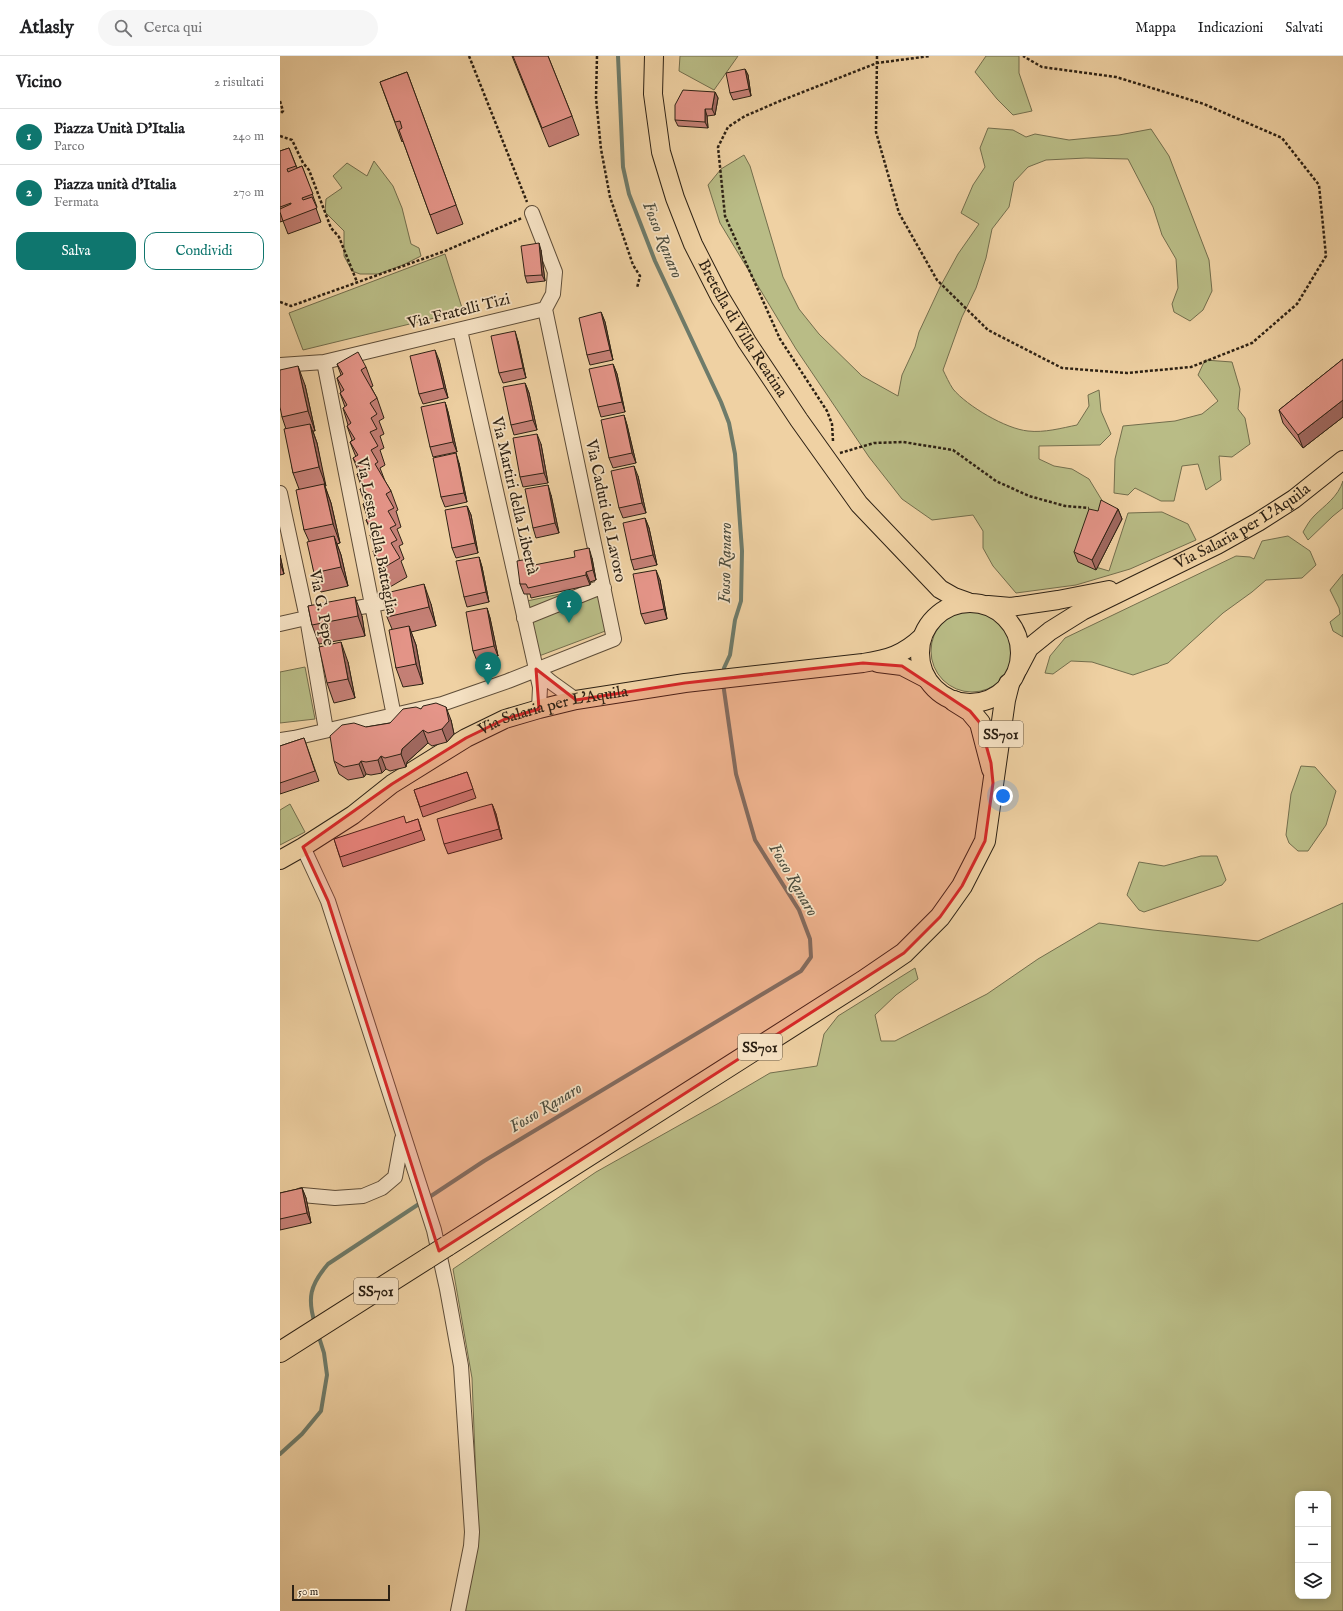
<!DOCTYPE html>
<html lang="it">
<meta charset="utf-8">
<style>
:root{--surface:#fff;--page:#f6f6f6;--text:#202124;--muted:#757577;--line:#e0e0e0;--accent:#0f766e}
body{margin:0;font-family:"IM FELL English",serif;background:var(--page);color:var(--text)}
.controls{position:absolute;right:12px;bottom:12px;display:grid;overflow:hidden;border-radius:8px;box-shadow:0 2px 10px #0003}
.controls button{width:36px;height:36px;display:grid;place-items:center;padding:0;border:0;border-bottom:1px solid var(--line);background:var(--surface);color:var(--text);font:20px sans-serif}
.scale{position:absolute;left:12px;bottom:10px;width:98px;box-sizing:border-box;padding-left:4px;border:2px solid #2d2114;border-top:0;font-size:11px;line-height:14px;white-space:nowrap;color:#2d2114;-webkit-text-stroke:3px #f5e1c3;paint-order:stroke}
.you{position:absolute;left:723px;top:740px;width:14px;height:14px;margin:-10px;border:3px solid #fff;border-radius:50%;background:#1a73e8;box-shadow:0 0 0 6px #1a73e833}
.badge{display:grid;place-items:center;width:26px;height:26px;border-radius:50%;background:var(--accent);color:#fff;font-size:13px;font-weight:700}
.pin{position:absolute;translate:-50% -33px;filter:drop-shadow(0 1px 2px #0008)}
.pin::after{content:'';position:absolute;top:21px;width:14px;height:12px;background:inherit;clip-path:polygon(0 0,100% 0,50% 100%)}
.list{margin:0;padding:0;list-style:none}
h2{display:flex;justify-content:space-between;align-items:center;height:52px;margin:0;padding:0 16px;font-size:17px}
h2 small{font-size:13px;font-weight:400;color:var(--muted)}
.list li{display:grid;grid-template-columns:26px 1fr auto;gap:12px;align-items:center;box-sizing:border-box;height:56px;padding:0 16px;border-top:1px solid var(--line)}
.list b{display:block;font-size:15px;white-space:nowrap}
.list p{margin:0;font-size:13px;white-space:nowrap;color:var(--muted)}
.list em{font-size:13px;font-style:normal;color:var(--muted)}
.actions{display:flex;gap:8px;padding:12px 16px}
.actions a{flex:1;padding:9px 0;border:1px solid var(--accent);border-radius:12px;text-align:center;font-size:14px;color:var(--accent)}
.actions .main{background:var(--accent);color:#fff}
.icon{flex:none;width:22px;height:22px;fill:none;stroke:currentColor;stroke-width:2;stroke-linecap:round;stroke-linejoin:round}
.map{position:relative;flex:none;width:1063px;height:1555px;overflow:hidden}
header{display:flex;align-items:center;gap:24px;box-sizing:border-box;height:56px;padding:0 20px;background:var(--surface);border-bottom:1px solid var(--line)}
header strong{font-size:19px}
nav{display:flex;gap:22px;margin-inline-start:auto;font-size:14px}
.search{width:280px;height:36px;background:var(--page);display:flex;align-items:center;gap:10px;box-sizing:border-box;padding:0 14px;border-radius:22px;color:var(--muted);font-size:15px}
main{display:flex}
aside{flex:1;background:var(--surface)}
.map>svg:first-child{display:block}
</style>
<header>
<strong>Atlasly</strong>
<div class="search"><svg class="icon" aria-label="search" viewBox="0 0 24 24"><circle cx="10" cy="10" r="6"/><path d="M15 15l6 6"/></svg>Cerca qui</div>
<nav><a>Mappa</a><a>Indicazioni</a><a>Salvati</a></nav>
</header>
<main>
<aside>
<h2>Vicino<small>2 risultati</small></h2>
<ul class="list">
<li><span class="badge">1</span><div><b>Piazza Unità D'Italia</b><p>Parco</p></div><em>240 m</em></li>
<li><span class="badge">2</span><div><b>Piazza unità d'Italia</b><p>Fermata</p></div><em>270 m</em></li>
</ul>
<div class="actions"><a class="main">Salva</a><a>Condividi</a></div>
</aside>
<div class="map">
<svg width="1063" height="1555" viewBox="0 0 1063 1555">
<rect width="100%" height="100%" fill="#efd1a3"/>
<filter id="stains"><feTurbulence type="fractalNoise" baseFrequency=".005" numOctaves="4"/><feColorMatrix values="0 0 0 0 .2 0 0 0 0 .09 0 0 0 0 .02 0 0 0 .5 -.17"/></filter>
<radialGradient id="worn" r=".72"><stop offset=".6" stop-color="#630" stop-opacity="0"/><stop offset="1" stop-color="#630" stop-opacity=".3"/></radialGradient>
<path fill="#b9bc86" stroke="#736e4d" fill-rule="evenodd" d="M400,0H458L434,34L399,15Z
M706,0H739V17L752,55L733,59L717,43L695,16Z
M708,72L733,74L746,81L755,78L789,84L839,79L871,73L889,100L929,204L932,235L923,254L910,265L894,256L892,248L898,232L896,203L882,179L873,151L848,103L806,102L766,104L748,111L734,126L729,151L712,173L706,202L696,232L682,261L663,314C666,320 669,327 673,333C687,350 726,373 748,375C764,377 782,372 797,369L809,350L808,339L819,334L821,355L831,378L820,389L759,390V403L774,410L792,413L809,423L826,451L809,509L829,515L848,457L882,456L908,468L916,484L850,513L796,529L736,537L713,510L703,492V475L693,459L652,464L622,443L589,401L516,293L440,167L428,129L441,113L464,99L470,110L503,221L519,253L539,278L582,320L618,340L622,319L635,291L639,276L660,231L678,198L699,168L681,157L693,129L705,111L700,92Z
M94,105L113,130L122,152L131,188L139,192L141,200L123,209L98,218H80L72,215L64,200V175L45,156L46,143L62,132L53,120L67,107L87,120Z
M165,198L183,255L23,294L9,257Z
M925,304L952,306L960,333L958,353L965,362L970,388L952,401L939,400L941,424L926,434L918,408L902,410L894,445H881L855,432L848,439L834,437L835,403L843,370L895,365L922,358L938,345L918,319Z
M1063,425V452L1053,460L1028,484L1023,476C1026,471 1029,465 1034,460C1045,449 1058,441 1063,425Z
M1008,480L1030,495L1036,509L1022,522L986,524L972,536L943,557L888,607L853,619L812,606L791,605L773,618L765,617L770,600L785,582L956,500L970,501L974,503L982,485Z
M1063,518V581L1053,575L1050,566L1060,558L1059,552L1050,534Z
M318,530L328,574L259,600L247,545Z
M651 595a41 41 0 1 1 82 0a41 41 0 1 1-82 0Z
M25,611L35,663L0,667V616Z
M1021,710L1035,711L1056,735L1046,769L1028,795H1018L1009,787L1006,779L1011,738Z
M10,748L25,776L0,789V754Z
M921,800H937L946,824L942,829L864,856L859,854L847,839L859,806L884,810Z
M1063,847V1555H184L198,1476L192,1322L173,1213L316,1116L439,1047L490,1017L537,1010L544,978L558,960L635,912L638,923L616,939L595,959L601,985H615L707,938L758,903L819,867L873,874L978,885ZM1018,1438H1048V1540H1018Z"/>
<g fill="none" stroke-linecap="round" stroke-linejoin="round">
<path stroke="#6e7b6a" stroke-width="4" d="M338,0L343,111L349,138L375,205L441,346L449,367L455,398L462,495L461,545L455,564L450,599L444,612V618
M35,1268C27,1242 30,1229 48,1208L204,1105L521,915L531,901L530,883L519,854L475,784L456,718L443,627
M0,1398L22,1378L41,1355L47,1319L44,1297L38,1278"/>
<defs>
<path id="minor" d="M180,274L256,613
M44,306L114,660
M0,309L44,306L265,253L273,238L275,216L252,157
M0,437L27,562L46,674
M61,555L123,543
M244,562L316,533L324,532
M0,568L35,560
M259,653L260,631L256,613L271,626L296,644
M0,684L14,682L162,648L228,625L334,583L265,253
M23,791L48,845L154,1174L167,1233L181,1310L192,1476L191,1490L178,1555
M22,1139L55,1142L83,1140L102,1132L115,1121L122,1083"/>
<g id="major">
<path id="s1" d="M374,0L373,38L381,96L395,142L413,188L440,241L467,286L519,364L579,448L660,533L674,541L688,546"/>
<circle cx="690" cy="597" r="50"/>
<path d="M708,549L731,551L778,544L829,534"/>
<path d="M598,607L622,610L647,623"/>
<path id="s2" d="M738,613L749,592L770,575L802,555L937,489L978,466L1014,443L1063,404"/>
<path id="s3" d="M0,804L23,791L73,759L112,728L186,682L225,663L259,653L296,644L405,627L583,607C608,603 623,599 642,581"/>
</g>
<path id="highway" d="M674,645L690,655L700,667L712,713
M167,1190L583,925L624,897L660,861L682,830L705,785L725,644L729,628
M0,1296L148,1202"/>
</defs>
<use href="#minor" stroke="#5e4d38" stroke-width="16"/>
<use href="#major" stroke="#2d2114" stroke-width="20"/>
<use href="#highway" stroke="#2d2114" stroke-width="22"/>
<path stroke="#2d2114" stroke-width="2.5" stroke-dasharray="3 2" stroke-linecap="butt" d="M189,0L247,146
M317,0L316,42L321,93L330,141L353,209L360,220L357,232
M597,0L596,76L619,157L657,224L708,274L782,312L847,317L911,311L972,287L1017,248L1046,200L1039,129L1002,82L924,48L836,21L762,11L743,0
M0,45L3,55L0,58
M0,80L12,84L23,107L29,114L51,172L59,181L77,226
M0,246L11,250L165,195L242,162
M553,385L552,368L547,355L500,283L445,160L438,91L448,71L465,60L500,45L597,7L650,0
M560,397L594,387L623,386L673,394L716,425L749,440L785,450L809,452"/>
<use href="#minor" stroke="#f5e1c3" stroke-width="14"/>
<use href="#major" stroke="#efd1a3" stroke-width="18"/>
<use href="#highway" stroke="#efd1a3" stroke-width="20"/>
<defs>
<path id="highway-bridge" d="M148,1202L167,1190"/>
</defs>
<use href="#highway-bridge" stroke="#2d2114" stroke-width="22" stroke-linecap="butt"/>
<use href="#highway-bridge" stroke="#efd1a3" stroke-width="20"/>
</g>
<path fill="#c58076" stroke="#2d2114" d="M232,0H268L292,60L299,79L269,91Z
M465,13L468,19L471,40L453,44L450,37Z
M127,16L183,168L157,178L123,85L122,86L100,26Z
M435,36L438,42L435,59L427,60L428,72L398,70L395,64Z
M9,92L17,112L22,110L37,151L36,152L41,166L8,178L3,165L0,166V95Z
M261,194L265,225L247,227L245,220Z
M321,256L325,266L333,304L310,309L307,299Z
M238,285L246,322L223,327L219,317Z
M1063,303V361L1023,392L1003,367L999,354Z
M159,304L168,342L143,348L139,338Z
M57,308L86,311L93,330L91,331L97,342L104,362L99,365L104,378L100,380L104,392L100,394L105,409L100,412L105,425L111,435L118,454L116,455L121,471L117,473L123,488L119,490L124,503L121,505L127,521L110,531L100,514L93,495L95,494L90,479L92,478L86,464L88,463L83,448L85,447L80,433L82,432L77,418L79,417L73,402L76,401L70,386L72,384L67,370L68,369L63,352L65,351L60,337L61,336L57,322L61,319Z
M333,308L337,318L345,356L321,361L318,351Z
M245,327L249,337L257,374L234,379L231,369Z
M25,329L35,375H33L37,387L45,430L51,447L60,487L57,488L61,499L68,530L41,536L34,517L29,485L24,474L19,433L13,417L6,373L2,361Z
M165,346L168,356L177,396L153,401L150,391Z
M344,359L347,369L356,407L333,412L329,402Z
M261,388L268,427L243,431L240,421Z
M179,407L187,446L165,451L161,441Z
M358,420L366,457L343,462L339,452Z
M271,439L279,477L256,482L253,472Z
M187,450L191,459L198,497L176,502L172,492Z
M838,453L842,463L816,514L798,506L794,496L818,455Z
M365,462L369,472L377,509L354,514L351,504Z
M0,499L4,518L0,519Z
M199,501L202,511L209,546L187,551L184,541Z
M312,502L316,524L310,526V529L251,542L250,538H244L240,528L248,503L250,510Z
M380,524L387,563L365,568L361,558Z
M151,548L156,570L131,576L136,589L143,628L123,631L116,612L112,573L107,561Z
M28,550L82,560L85,580L39,588L32,569Z
M207,552L210,562L218,600L197,605L193,595Z
M68,606L75,642L54,647L47,627Z
M141,653L171,664L174,678L167,686L152,690L148,687L127,706L126,711L110,715L106,713L102,717L91,719L86,718L84,721L68,724L59,718L54,705L86,671L110,667Z
M24,682L39,725L0,738V690Z
M187,716L196,742L143,761L134,734Z
M212,748L216,758L222,783L168,798L164,788Z
M138,763L145,784L63,811L54,783L126,767Z
M22,1132L26,1142L31,1167L0,1174V1137Z"/>
<path fill="#a06860" stroke="#2d2114" d="M465,13L468,19L471,40L469,33Z
M435,36L438,42L435,59L432,53Z
M425,53L427,60L428,72L425,66Z
M259,187L261,194L265,225L262,219Z
M321,256L325,266L333,304L330,294Z
M235,275L238,285L246,322L243,312Z
M155,294L159,304L168,342L164,332Z
M333,308L337,318L345,356L342,346Z
M18,310L25,329L35,375L28,355Z
M245,327L249,337L257,374L253,364Z
M1063,344V361L1023,392L1018,379Z
M165,346L168,356L177,396L173,386Z
M344,359L347,369L356,407L352,397Z
M30,368L37,387L46,430L39,411Z
M257,378L261,388L268,427L264,417Z
M176,397L179,407L187,446L184,437Z
M354,410L358,420L366,457L362,447Z
M44,428L51,447L60,487L53,468Z
M268,429L271,439L279,477L275,467Z
M187,450L191,459L198,497L195,487Z
M838,453L842,463L816,514L812,504Z
M365,462L369,472L377,509L373,499Z
M54,480L61,499L68,530L61,511Z
M309,492L312,502L316,524L313,514Z
M0,499L4,518L0,507Z
M199,501L202,511L209,546L206,536Z
M376,514L380,524L387,563L384,553Z
M306,516L310,526V529L306,519Z
M144,528L151,548L156,570L149,551Z
M75,541L82,560L85,580L78,560Z
M207,552L210,562L218,600L214,590Z
M129,570L136,589L143,628L136,608Z
M61,586L68,606L75,642L68,623Z
M166,651L171,664L174,678L167,686L162,673Z
M143,674L148,687L127,706L126,711L121,698L122,693Z
M101,700L106,713L102,717L98,704Z
M81,705L86,718L84,721L79,708Z
M212,748L216,758L222,783L219,773Z
M22,1132L26,1142L31,1167L27,1157Z"/>
<path fill="#e59589" stroke="#2d2114" d="M233,0H268L292,60L262,72Z
M465,13L469,33L450,37L446,17Z
M127,16L176,149L150,159L119,74L122,72L120,65L115,66L100,26Z
M403,34L435,36L432,53H425V66L395,64V49Z
M9,92L16,110L7,113L8,116L22,110L33,138L22,142L23,144L32,141L37,152L3,165L0,156V153L11,148V147L0,151V95Z
M259,187L262,219L245,220L241,190Z
M321,256L330,294L307,299L299,262Z
M235,275L243,312L219,317L211,280Z
M155,294L164,332L139,338L130,300Z
M78,296L86,311L81,314L97,342L90,347L97,358L91,362L97,373L90,376L98,390L91,394L98,406L95,408L111,435L106,438L114,452L108,455L116,469L110,472L117,484L111,487L120,502L103,512L93,495L97,492L90,479L94,477L86,464L91,461L83,448L87,446L80,433L84,431L77,418L81,415L73,402L78,399L70,386L75,383L67,370L71,367L63,352L67,349L60,337L64,334L57,322L63,318L57,308Z
M1063,303V344L1018,379L999,354Z
M333,308L342,346L318,351L309,313Z
M18,310L28,355L2,361L0,351V314Z
M245,327L253,364L231,369L223,331Z
M165,346L173,386L150,391L141,351Z
M344,359L352,397L329,402L321,364Z
M30,368L39,411L13,417L4,373Z
M257,378L264,417L240,421L233,382Z
M176,397L184,437L161,441L153,402Z
M354,410L362,447L339,452L331,415Z
M44,428L53,468L24,474L16,434Z
M268,429L275,467L253,472L245,433Z
M821,444L838,453L812,504L794,496L809,453L818,455Z
M187,450L195,487L172,492L165,454Z
M365,462L373,499L351,504L343,467Z
M54,480L61,511L34,517L27,486Z
M309,492L313,514L306,516V519L248,532L246,528H240L237,505L248,503L249,510L295,501L294,495Z
M199,501L206,536L184,541L176,505Z
M376,514L384,553L361,558L353,518Z
M144,528L149,551L107,561L102,538Z
M75,541L78,560L32,569L28,550Z
M207,552L214,590L193,595L186,556Z
M129,570L136,608L116,612L109,574Z
M61,586L68,623L47,627L39,591Z
M156,647L166,651L169,665L162,673L148,677L143,674L122,693L121,698L105,702L101,700L98,704L86,706L81,705L79,708L64,711L54,705L50,680L62,669L74,667L86,671L110,667L123,653L136,651L141,653L143,650Z
M24,682L35,715L0,727V690Z
M187,716L193,733L140,751L134,734Z
M212,748L219,773L164,788L157,763Z
M124,760L126,767L138,763L141,774L60,801L54,783Z
M22,1132L27,1157L0,1163V1137Z"/>
<path fill="#d62828" fill-opacity="0.2" stroke="#d62828" stroke-width="3" stroke-linejoin="round" d="M583,607L622,610L690,655L700,667L711,707L713,727L705,785L682,830L660,861L624,897L159,1195L48,845L23,791L112,728L186,682L225,663L259,653L256,613L296,644L405,627Z"/>
<g text-anchor="middle" dominant-baseline="central" stroke-width="3.5" stroke-linejoin="round" paint-order="stroke">
<g fill="#f5e1c3" stroke="#695b48" stroke-width="1">
<rect x="699" y="665" width="44" height="26" rx="3"/>
<rect x="458" y="978" width="44" height="26" rx="3"/>
<rect x="74" y="1222" width="44" height="26" rx="3"/>
</g>
<g font-size="15" font-weight="bold" fill="#2d2114">
<text x="721" y="678">SS701</text>
<text x="480" y="991">SS701</text>
<text x="96" y="1235">SS701</text>
</g>
<g font-size="16" fill="#2d2114" stroke="#f5e1c3">
<text transform="translate(179 256) rotate(-14)">Via Fratelli Tizi</text>
<text stroke="none"><textPath href="#s1" startOffset="292">Bretella di Villa Reatina</textPath></text>
<text transform="translate(234 440) rotate(77)">Via Martiri della Libertà</text>
<text transform="translate(325 455) rotate(78)">Via Caduti del Lavoro</text>
<text stroke="none"><textPath href="#s2" startOffset="270">Via Salaria per L'Aquila</textPath></text>
<text transform="translate(96 480) rotate(79)">Via Lesta della Battaglia</text>
<text transform="translate(41 552) rotate(79)">Via G. Pepe</text>
<text stroke="none"><textPath href="#s3" startOffset="315">Via Salaria per L'Aquila</textPath></text>
</g>
<g font-size="17" font-style="italic" fill="#4e4e3f" stroke="#f5e1c3">
<text transform="translate(382 184) rotate(68)">Fosso Ranaro</text>
<text transform="translate(446 507) rotate(-89)">Fosso Ranaro</text>
<text transform="translate(513 824) rotate(60)">Fosso Ranaro</text>
<text transform="translate(266 1052) rotate(-31)">Fosso Ranaro</text>
</g>
</g>
<rect width="100%" height="100%" filter="url(#stains)"/>
<rect width="100%" height="100%" fill="url(#worn)"/>
</svg>
<div class="controls">
<button>+</button>
<button>−</button>
<button><svg class="icon" aria-label="layers" viewBox="0 0 24 24"><path d="M12 4l9 5-9 5-9-5zM3 14l9 5 9-5"/></svg></button>
</div>
<div class="scale">50 m</div>
<div class="you"></div>
<div class="pin badge" style="left:289px;top:567px">1</div>
<div class="pin badge" style="left:208px;top:629px">2</div>
</div>
</main>
